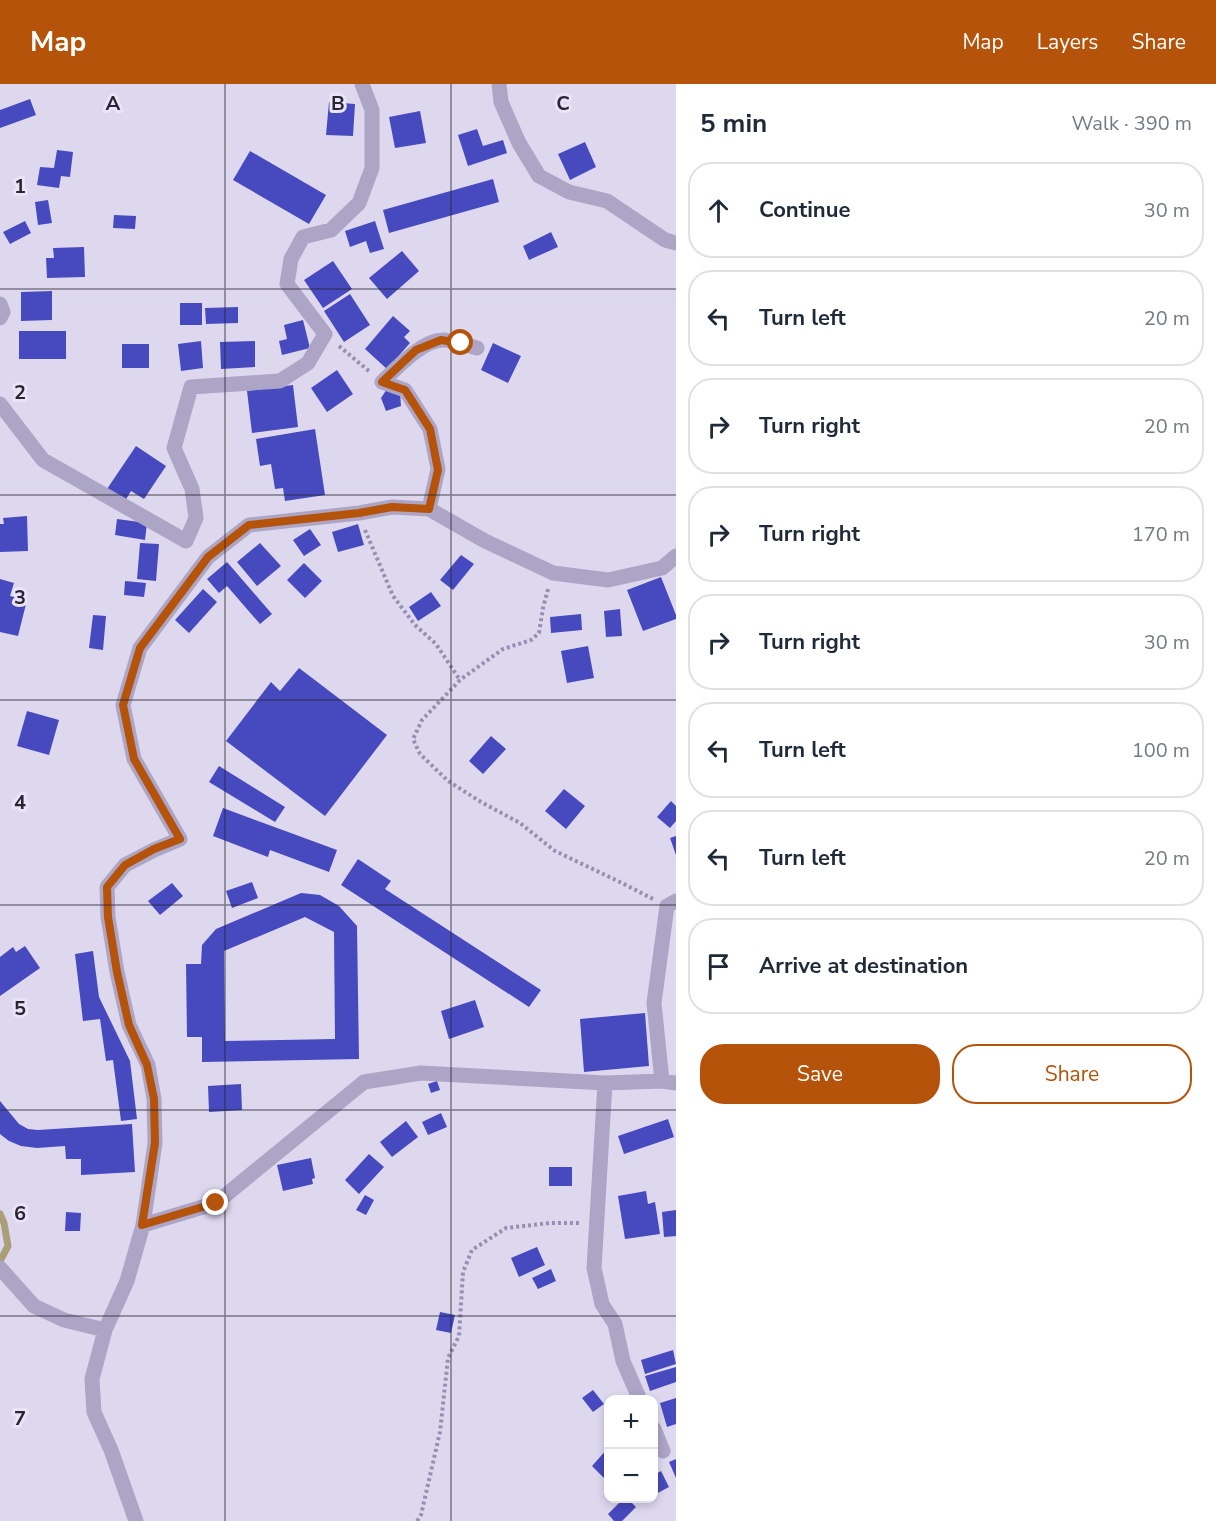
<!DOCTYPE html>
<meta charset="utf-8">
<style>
:root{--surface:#fff;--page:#f6f6f7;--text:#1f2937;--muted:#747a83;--line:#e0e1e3;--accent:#b45309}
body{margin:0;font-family:"Nunito Sans",sans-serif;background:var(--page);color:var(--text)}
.controls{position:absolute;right:18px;bottom:18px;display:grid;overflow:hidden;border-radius:12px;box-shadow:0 3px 9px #0003}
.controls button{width:54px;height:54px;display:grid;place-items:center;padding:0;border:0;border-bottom:2px solid var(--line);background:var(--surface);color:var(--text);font:30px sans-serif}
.stop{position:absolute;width:18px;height:18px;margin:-14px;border:4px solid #b45309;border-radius:50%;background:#fff}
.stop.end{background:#b45309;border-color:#fff;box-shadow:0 2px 6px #0008}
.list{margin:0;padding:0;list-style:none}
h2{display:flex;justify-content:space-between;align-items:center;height:78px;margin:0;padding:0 24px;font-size:26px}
h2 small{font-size:20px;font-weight:400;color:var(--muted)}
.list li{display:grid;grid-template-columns:39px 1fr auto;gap:18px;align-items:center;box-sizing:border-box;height:96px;margin:0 12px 12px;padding:0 12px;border:2px solid var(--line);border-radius:24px}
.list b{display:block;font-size:22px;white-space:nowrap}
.list em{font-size:20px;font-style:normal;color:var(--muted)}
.actions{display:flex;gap:12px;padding:18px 24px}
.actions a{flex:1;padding:14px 0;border:2px solid var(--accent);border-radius:24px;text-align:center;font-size:21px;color:var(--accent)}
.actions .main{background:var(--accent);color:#fff}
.icon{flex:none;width:33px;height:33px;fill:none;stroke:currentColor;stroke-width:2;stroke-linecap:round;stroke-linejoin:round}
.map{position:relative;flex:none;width:676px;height:1437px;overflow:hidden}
header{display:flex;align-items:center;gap:36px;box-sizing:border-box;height:84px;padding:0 30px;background:var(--accent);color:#fff}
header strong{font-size:28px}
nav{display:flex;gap:33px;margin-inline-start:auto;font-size:21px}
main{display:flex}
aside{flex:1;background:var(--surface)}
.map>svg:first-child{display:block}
</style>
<header>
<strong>Map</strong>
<nav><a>Map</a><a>Layers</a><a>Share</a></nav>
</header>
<main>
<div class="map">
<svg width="676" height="1437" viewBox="0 0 676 1437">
<rect width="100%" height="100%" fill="#ded8ef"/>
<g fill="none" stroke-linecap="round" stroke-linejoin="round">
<path stroke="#aa9f79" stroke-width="7" d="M0,1130L4,1139L8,1162L0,1177"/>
</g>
<path fill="#4749be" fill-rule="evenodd" d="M30,15L36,31L0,44V26Z
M329,18L355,20L353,52L326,51Z
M420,27L426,59L395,64L389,33Z
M477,45L483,62L503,56L507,69L468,82L458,51Z
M585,58L596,83L570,96L558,70Z
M57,66L73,68L70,93L61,92L59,104L37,101L40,83L54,84Z
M250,67L326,111L309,140L233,96Z
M493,95L499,118L389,149L383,126Z
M48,116L52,139L38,141L35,118Z
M114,131L136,132L135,145L113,144Z
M25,137L31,149L10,160L3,148Z
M375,137L384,165L370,169L366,157L350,163L345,147Z
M551,148L558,163L529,176L523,162Z
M84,163L85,193L47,194L46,174H54L53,164Z
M402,167L419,187L387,215L369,194Z
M333,177L352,205L323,224L304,196Z
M52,207V236L21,237V208Z
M350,210L370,241L344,258L324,227Z
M180,219H202V241H180Z
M238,223V239L206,240L205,224Z
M393,232L410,247L404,253L410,259L387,285L365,265Z
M303,236L310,264L282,271L279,257L287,255L284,241Z
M19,247H66V275H19Z
M201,257L203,284L181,287L178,260Z
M255,257V283L221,285L220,258Z
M493,259L521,272L508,299L481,286Z
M122,260H149V284H122Z
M337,286L353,310L327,328L311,304Z
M293,301L298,343L252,349L247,307Z
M387,305L400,308L401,322L386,327L381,314Z
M315,345L325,411L285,417L283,404L275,405L271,380L260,382L256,355Z
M136,362L166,382L144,415L131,407L125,417L107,405Z
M27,432L28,467L0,468V440H4L3,434Z
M117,435L147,439L145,456L115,451Z
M358,440L364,461L338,468L332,448Z
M310,445L321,461L304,472L293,456Z
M140,459L159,460L156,497L137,495Z
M260,459L281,482L257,502L237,478Z
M461,471L474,480L453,506L440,496Z
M227,478L272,530L260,540L227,502L219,509L207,495Z
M304,479L322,497L305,514L287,496Z
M661,493L676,531V535L643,547L627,506Z
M0,495L14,499L10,512L27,516L18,552L0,548Z
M125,497L146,499L144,513L124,511Z
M203,505L217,518L189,549L175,536Z
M431,508L441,522L418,537L409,523Z
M620,525L622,552L606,553L604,527Z
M581,530L582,546L551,549L550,533Z
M93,531L106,532L103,566L89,564Z
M588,562L594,594L567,599L561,567Z
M299,584L387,651L325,732L226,657L271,598L280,607Z
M27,627L59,636L49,671L17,662Z
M491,652L506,665L483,690L469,677Z
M219,682L285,723L275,738L209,698Z
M564,705L585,722L566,745L545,727Z
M671,717L676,722V737L670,744L657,733Z
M223,724L337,766L329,788L270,766L268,773L213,752Z
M676,752V771L670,754Z
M358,775L391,797L385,805L541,906L529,923L341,801Z
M252,798L258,814L232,824L226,807Z
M172,799L183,812L160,831L148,817Z
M301,809L320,811L339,822L357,842L359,975L202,978V953H187L186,880H201L202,861L216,845ZM305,833L334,848L335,955L225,957L224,867Z
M25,862L40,884L0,912V873L13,863L16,868Z
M93,867L99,913L130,977L137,1035L121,1037L113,976L106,977L100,935L83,937L75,870Z
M475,916L484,943L449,955L441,927Z
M645,929L649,982L584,988L580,935Z
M437,997L440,1006L431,1009L428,1000Z
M241,1000L242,1026L209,1028L208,1002Z
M0,1017L19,1040L28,1045L38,1046L132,1040L135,1088L81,1091V1075H66L65,1062L37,1064L21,1062L9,1057L0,1050Z
M441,1029L447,1043L428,1051L422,1038Z
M668,1035L674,1053L624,1070L618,1052Z
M406,1037L418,1053L392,1073L380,1058Z
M369,1070L384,1083L359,1110L345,1096Z
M311,1074L315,1094L312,1095L313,1100L283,1107L277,1081Z
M549,1083H572V1102H549Z
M646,1107L648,1120L655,1118L660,1150L625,1155L618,1112Z
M365,1111L374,1116L366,1131L356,1126Z
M676,1126V1152L664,1153L662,1128Z
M66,1128L81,1129L80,1147H65Z
M537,1163L545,1181L519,1193L511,1174Z
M551,1185L556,1197L538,1205L532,1194Z
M440,1228L455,1231L451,1249L436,1246Z
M673,1266L676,1280L645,1290L641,1276Z
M676,1283V1298L650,1307L645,1292Z
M593,1306L604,1320L593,1328L582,1314Z
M676,1314V1340L667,1343L660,1319Z
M608,1364V1391L605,1395L592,1382Z
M676,1375V1394L669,1378Z
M661,1387L669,1403L654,1411V1391Z
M624,1414H627L636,1423L622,1437H614L608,1430Z"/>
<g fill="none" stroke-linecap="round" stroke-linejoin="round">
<path stroke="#9590b2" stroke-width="4" stroke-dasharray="3 3" stroke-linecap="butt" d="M339,262L370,288
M365,446L393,512L415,541L436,560L460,596
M548,505L543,524L539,549L531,556L503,565L460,596L422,636L413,655L420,670L448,697L481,718L520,739L555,767L622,799L653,815
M417,1437L421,1431L440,1348L448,1274L459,1252L463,1188L472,1166L506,1144L550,1139H579"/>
<path stroke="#aca5c6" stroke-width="15" d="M499,0L501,18L519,59L539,92L569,108L607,117L665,156L676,159
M0,220L3,228L0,234
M0,320L43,376L186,457L196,434L192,405L174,364L191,303L280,297L308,279L325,250L287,200L291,175L303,153L331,146L359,119L372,84V26L362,0
M429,425L438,385L430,345L405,306L382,298C397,284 423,255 444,256C456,257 466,261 477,264
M676,472L662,484L608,496L553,489L485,457L429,425L392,423L359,429L249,441L208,473L140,564L123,621L134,675L180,755L154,766L125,781L107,803L108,833L117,888L129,941L148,981L154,1015L155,1059L143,1141L216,1119L364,998L421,989L605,999L662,997L676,999
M662,997L654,919L667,822L676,817
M605,999L594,1184L602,1220L615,1240L623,1277L640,1316
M0,1184L34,1222L64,1236L105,1246
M654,1345L663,1367
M136,1437L111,1366L94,1328L92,1295L105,1246L127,1197L143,1141"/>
</g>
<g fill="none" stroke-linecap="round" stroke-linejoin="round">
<path stroke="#b45309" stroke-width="8" d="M216,1119L142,1141L155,1059L154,1015L147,981L129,941L117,888L108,833L107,803L125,781L154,765L180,755L134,675L123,621L140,564L208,473L249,441L359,429L392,423L429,425L438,386L430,345L405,306L382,298L416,266L441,256L461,259"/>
</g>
<path fill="none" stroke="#272632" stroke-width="1.5" stroke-opacity="0.55" d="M225,0V1437M451,0V1437M0,205H676M0,411H676M0,616H676M0,821H676M0,1026H676M0,1232H676"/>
<g font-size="20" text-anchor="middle" font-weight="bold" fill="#272632" stroke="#e9e4f7" stroke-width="6" stroke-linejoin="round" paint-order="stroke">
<text x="113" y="26">A</text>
<text x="338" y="26">B</text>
<text x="563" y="26">C</text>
<text x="20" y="109">1</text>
<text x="20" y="315">2</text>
<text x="20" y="520">3</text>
<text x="20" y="725">4</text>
<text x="20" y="931">5</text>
<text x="20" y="1136">6</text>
<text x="20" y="1341">7</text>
</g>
</svg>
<div class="controls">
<button>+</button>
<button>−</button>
</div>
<div class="stop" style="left:461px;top:259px"></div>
<div class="stop end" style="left:216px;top:1119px"></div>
</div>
<aside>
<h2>5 min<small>Walk · 390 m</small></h2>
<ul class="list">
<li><svg class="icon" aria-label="ahead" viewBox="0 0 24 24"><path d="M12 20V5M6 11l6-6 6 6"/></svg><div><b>Continue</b></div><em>30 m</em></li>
<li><svg class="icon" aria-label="left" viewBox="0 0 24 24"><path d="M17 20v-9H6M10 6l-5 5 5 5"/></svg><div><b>Turn left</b></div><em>20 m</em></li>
<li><svg class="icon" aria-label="right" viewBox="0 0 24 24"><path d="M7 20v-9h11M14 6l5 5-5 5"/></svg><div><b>Turn right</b></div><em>20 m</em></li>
<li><svg class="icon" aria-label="right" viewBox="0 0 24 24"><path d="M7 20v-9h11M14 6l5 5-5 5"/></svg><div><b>Turn right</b></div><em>170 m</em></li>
<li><svg class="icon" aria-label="right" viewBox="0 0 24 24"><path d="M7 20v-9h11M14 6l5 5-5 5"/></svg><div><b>Turn right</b></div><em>30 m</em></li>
<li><svg class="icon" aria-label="left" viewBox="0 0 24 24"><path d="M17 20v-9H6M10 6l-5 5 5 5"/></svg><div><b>Turn left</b></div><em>100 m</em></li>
<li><svg class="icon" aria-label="left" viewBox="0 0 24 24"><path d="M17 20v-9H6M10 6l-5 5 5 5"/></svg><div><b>Turn left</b></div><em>20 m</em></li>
<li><svg class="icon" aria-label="arrive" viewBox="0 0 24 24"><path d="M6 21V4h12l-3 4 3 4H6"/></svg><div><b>Arrive at destination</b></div></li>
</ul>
<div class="actions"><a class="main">Save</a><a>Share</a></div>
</aside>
</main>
